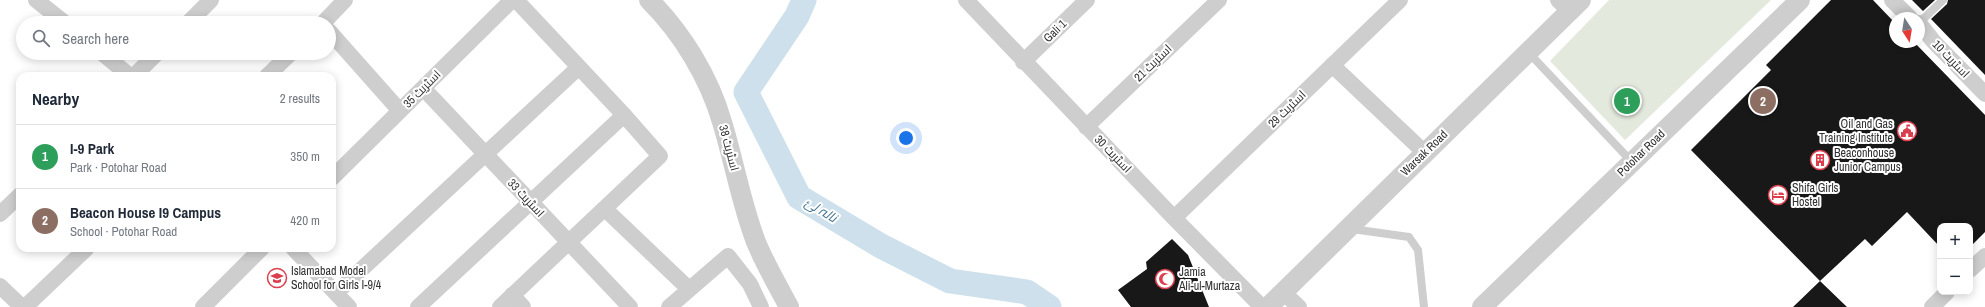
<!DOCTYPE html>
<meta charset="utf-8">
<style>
:root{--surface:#fff;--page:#f6f6f7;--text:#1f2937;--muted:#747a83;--line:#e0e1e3;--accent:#db3f4e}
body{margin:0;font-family:"Archivo Narrow",Cairo,sans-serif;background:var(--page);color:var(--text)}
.controls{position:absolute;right:12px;bottom:12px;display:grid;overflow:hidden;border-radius:8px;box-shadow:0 2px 10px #0003}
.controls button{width:36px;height:36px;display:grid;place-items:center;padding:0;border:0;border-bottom:1px solid var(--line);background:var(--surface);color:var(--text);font:20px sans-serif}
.compass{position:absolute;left:1889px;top:12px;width:36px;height:36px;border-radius:50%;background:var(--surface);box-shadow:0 2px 10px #0003;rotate:168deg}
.you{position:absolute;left:906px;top:138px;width:14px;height:14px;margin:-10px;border:3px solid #fff;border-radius:50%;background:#1a73e8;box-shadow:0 0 0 6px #1a73e833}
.badge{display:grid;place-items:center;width:26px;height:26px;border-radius:50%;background:var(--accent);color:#fff;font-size:13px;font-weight:700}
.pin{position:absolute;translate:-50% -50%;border:2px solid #fff;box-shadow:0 1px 4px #0006}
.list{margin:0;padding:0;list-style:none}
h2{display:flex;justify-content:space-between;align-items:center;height:52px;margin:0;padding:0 16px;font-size:17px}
h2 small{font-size:13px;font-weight:400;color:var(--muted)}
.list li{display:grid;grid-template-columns:26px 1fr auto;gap:12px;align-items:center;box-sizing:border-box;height:64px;padding:0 16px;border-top:1px solid var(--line)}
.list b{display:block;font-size:15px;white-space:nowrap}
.list p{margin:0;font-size:13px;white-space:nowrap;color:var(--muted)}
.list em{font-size:13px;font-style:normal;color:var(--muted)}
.icon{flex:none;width:22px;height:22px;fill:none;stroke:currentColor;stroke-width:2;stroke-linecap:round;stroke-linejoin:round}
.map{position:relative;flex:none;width:1985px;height:307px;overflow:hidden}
.search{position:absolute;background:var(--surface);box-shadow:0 2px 10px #0003;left:16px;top:16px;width:320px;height:44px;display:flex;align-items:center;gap:10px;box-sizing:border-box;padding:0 14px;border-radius:22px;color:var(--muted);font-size:15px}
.panel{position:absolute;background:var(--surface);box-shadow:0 2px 10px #0003;left:16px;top:72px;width:320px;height:180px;border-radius:12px}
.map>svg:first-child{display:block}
</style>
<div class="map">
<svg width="1985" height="307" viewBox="0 0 1985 307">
<rect width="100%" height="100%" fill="#fff"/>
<path fill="#e4e9dd" d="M1609,0H1771L1625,140L1550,61Z"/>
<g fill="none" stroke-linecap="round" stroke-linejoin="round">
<path stroke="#cde0eb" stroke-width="25" d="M804,0L797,16L746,92L799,197L881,246L950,281L1027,292L1049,307"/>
</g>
<path fill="#181818" d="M1831,0H1873L1895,23V42H1914L1985,115V232L1970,247V226H1940V247L1907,212L1872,246L1865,239L1820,281L1691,150L1771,70L1766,65Z
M1912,0H1935L1923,11Z
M1948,0H1985V75L1931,19L1947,4Z
M1172,239L1188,255L1209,307H1131L1118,290L1147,269L1146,262Z
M1820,281L1847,307H1793Z"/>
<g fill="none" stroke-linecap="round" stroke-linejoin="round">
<path stroke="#cecece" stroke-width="8" d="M1919,23L1943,0
M1528,52L1632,162
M1352,229L1409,237L1418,250L1424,307"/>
<path stroke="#cecece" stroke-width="16" d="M36,0L65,23
M966,0L1174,218L1262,307
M1558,0L1570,11
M1892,0L1910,18
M188,23L211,0
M323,23L345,0
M1919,23L1934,42L1985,94
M329,31L400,111
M102,53L130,76
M1023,62L1087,0
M1332,65L1425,153
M134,76L157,53
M267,76L291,53
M423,88L630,307
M1086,127L1219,0
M332,178L512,0
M605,209L689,289
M0,214L20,195
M1174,218L1400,0
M293,248L349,307
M1970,270L1985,256
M0,286L22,307
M1283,292L1299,307
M336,293L579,67
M512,295L523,307
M25,307L87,248
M203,307L262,248
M418,307L624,115
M500,307L660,156L624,115L516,0
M669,307L728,256L750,284L761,307
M1932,307L1947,292"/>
<path stroke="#cecece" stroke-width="20" d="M649,0C682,33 709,77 722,122C734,161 741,203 756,242C765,264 778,286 789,307
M1268,307L1581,0
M1482,307L1800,0"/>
</g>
<defs>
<symbol id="civic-ring" viewBox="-11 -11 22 22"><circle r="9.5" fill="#fff" stroke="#db3f4e" stroke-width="1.5"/><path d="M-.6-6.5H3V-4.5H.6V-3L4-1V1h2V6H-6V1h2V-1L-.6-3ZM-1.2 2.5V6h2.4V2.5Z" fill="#db3f4e"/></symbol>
<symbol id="building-ring" viewBox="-11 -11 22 22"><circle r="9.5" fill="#fff" stroke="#db3f4e" stroke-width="1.5"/><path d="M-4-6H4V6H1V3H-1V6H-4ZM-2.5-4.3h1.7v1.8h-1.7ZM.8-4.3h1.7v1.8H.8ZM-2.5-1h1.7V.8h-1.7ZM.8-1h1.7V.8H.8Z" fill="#db3f4e"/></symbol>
<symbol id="hotel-ring" viewBox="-11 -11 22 22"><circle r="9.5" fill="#fff" stroke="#db3f4e" stroke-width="1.5"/><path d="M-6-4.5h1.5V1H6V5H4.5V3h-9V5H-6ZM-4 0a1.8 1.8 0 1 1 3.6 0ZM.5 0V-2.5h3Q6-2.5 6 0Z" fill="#db3f4e"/></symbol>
<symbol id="school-ring" viewBox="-11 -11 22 22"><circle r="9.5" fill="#fff" stroke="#db3f4e" stroke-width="1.5"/><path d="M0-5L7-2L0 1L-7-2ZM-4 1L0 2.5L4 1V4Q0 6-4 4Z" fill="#db3f4e"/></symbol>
<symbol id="mosque-ring" viewBox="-11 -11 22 22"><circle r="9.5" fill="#fff" stroke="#db3f4e" stroke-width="1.5"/><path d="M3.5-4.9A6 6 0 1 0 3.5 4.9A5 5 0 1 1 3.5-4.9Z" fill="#db3f4e"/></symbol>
</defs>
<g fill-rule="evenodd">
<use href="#civic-ring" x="1896" y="120" width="22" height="22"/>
<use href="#building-ring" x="1809" y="149" width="22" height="22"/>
<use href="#hotel-ring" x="1767" y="184" width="22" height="22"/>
<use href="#school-ring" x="266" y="267" width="22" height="22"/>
<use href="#mosque-ring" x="1154" y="268" width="22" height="22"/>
</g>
<g text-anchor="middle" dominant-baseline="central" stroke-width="4" stroke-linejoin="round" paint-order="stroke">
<g font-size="12" fill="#313131" stroke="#fff">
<text transform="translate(1055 31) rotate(-44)">Gali 1</text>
<text transform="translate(1951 59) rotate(46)">اسٹریٹ 10</text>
<text transform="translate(1153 63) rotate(-44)">اسٹریٹ 21</text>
<text transform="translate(422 89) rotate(-45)">اسٹریٹ 35</text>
<text transform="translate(1287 109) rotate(-44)">اسٹریٹ 29</text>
<text transform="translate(729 148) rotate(75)">اسٹریٹ 38</text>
<text transform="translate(1424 153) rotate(-44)">Warsak Road</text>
<text transform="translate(1641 153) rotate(-44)">Potohar Road</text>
<text transform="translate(1113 154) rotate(46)">اسٹریٹ 30</text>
<text transform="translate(526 198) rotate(47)">اسٹریٹ 33</text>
</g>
<g font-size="12" fill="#313131" stroke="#fff" text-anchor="start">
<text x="1893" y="124" text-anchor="end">Oil and Gas<tspan x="1893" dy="14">Training Institute</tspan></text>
<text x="1834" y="153">Beaconhouse<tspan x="1834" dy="14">Junior Campus</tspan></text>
<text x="1792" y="188">Shifa Girls<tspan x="1792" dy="14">Hostel</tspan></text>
<text x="291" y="271">Islamabad Model<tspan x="291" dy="14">School for Girls I-9/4</tspan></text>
<text x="1179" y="272">Jamia<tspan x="1179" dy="14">Ali-ul-Murtaza</tspan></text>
</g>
<g font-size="13" font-style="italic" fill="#43738f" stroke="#fff">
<text transform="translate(821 210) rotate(31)">نالہ لئ</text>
</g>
</g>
</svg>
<div class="controls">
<button>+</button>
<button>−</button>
</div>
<svg class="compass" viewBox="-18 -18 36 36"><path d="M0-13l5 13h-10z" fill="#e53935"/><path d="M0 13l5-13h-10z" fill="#747a83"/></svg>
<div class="you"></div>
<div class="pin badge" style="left:1627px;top:101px;background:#2e9e5b">1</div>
<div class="pin badge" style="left:1763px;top:101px;background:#8d6e63">2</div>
<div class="search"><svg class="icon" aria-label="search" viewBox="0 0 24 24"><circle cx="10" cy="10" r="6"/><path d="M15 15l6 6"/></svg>Search here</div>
<section class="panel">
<h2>Nearby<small>2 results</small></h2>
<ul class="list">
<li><span class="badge" style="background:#2e9e5b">1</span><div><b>I-9 Park</b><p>Park · Potohar Road</p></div><em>350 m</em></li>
<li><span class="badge" style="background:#8d6e63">2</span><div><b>Beacon House I9 Campus</b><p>School · Potohar Road</p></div><em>420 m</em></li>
</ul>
</section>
</div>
